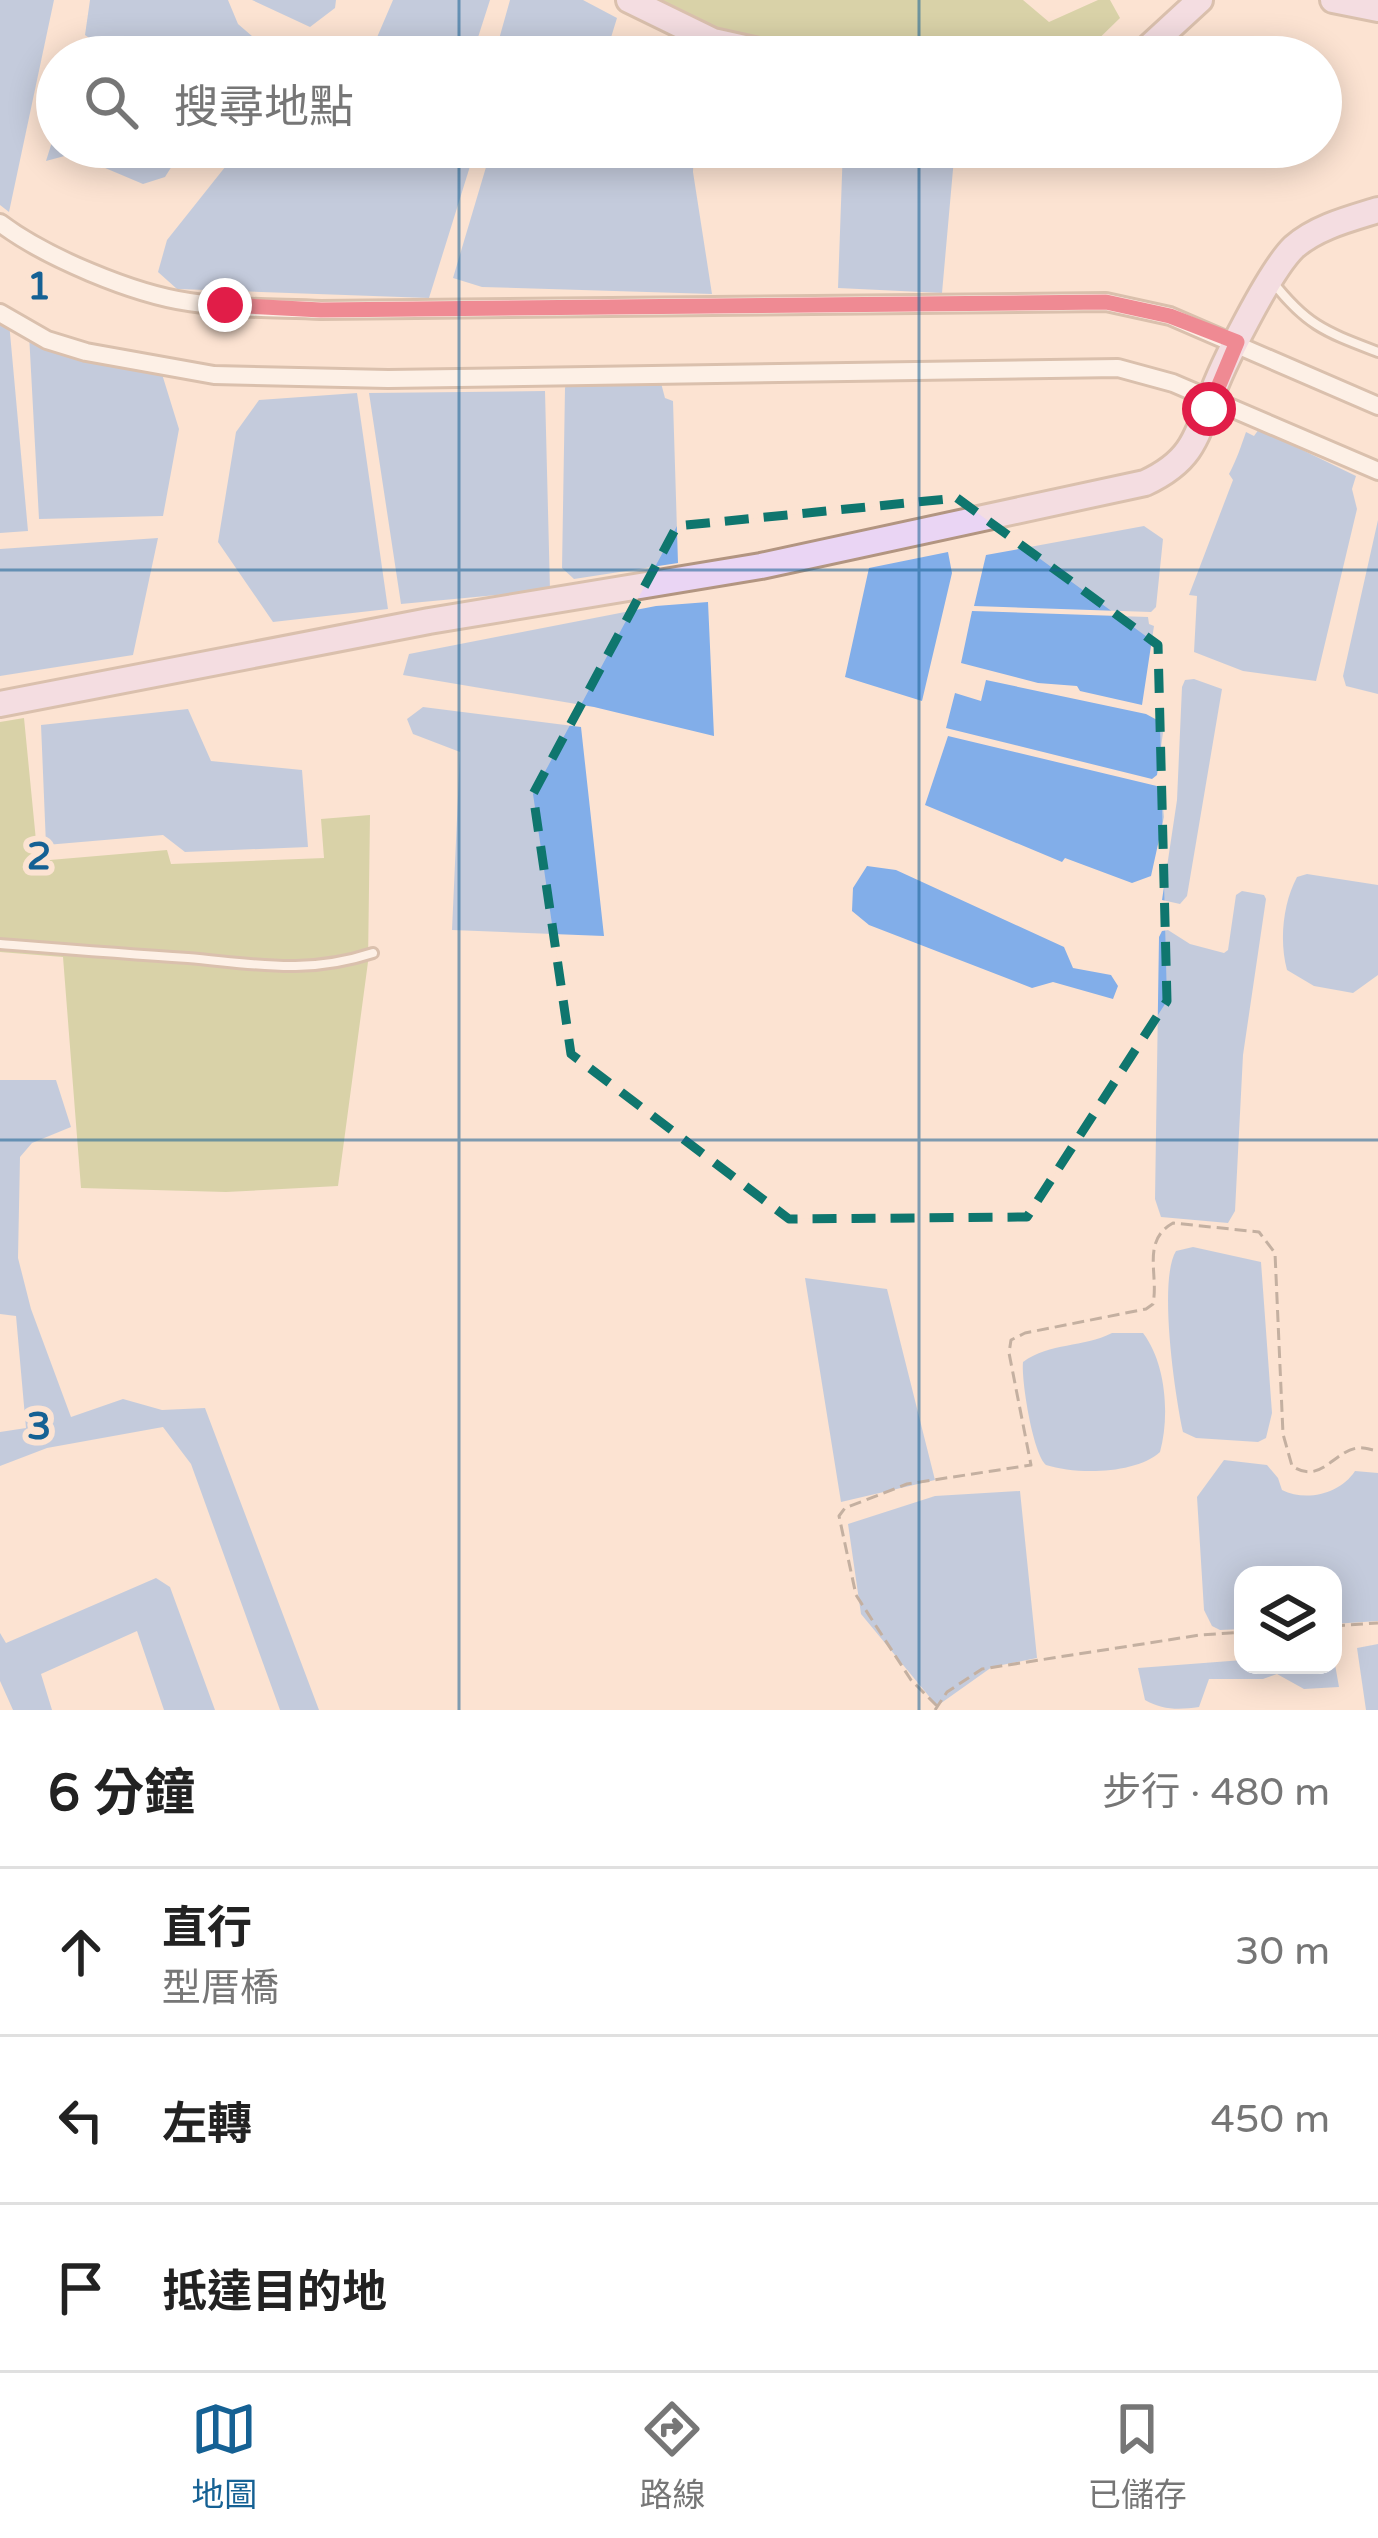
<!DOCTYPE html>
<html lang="zh-TW">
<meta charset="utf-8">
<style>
:root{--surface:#fff;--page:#f2f2f2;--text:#222;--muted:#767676;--line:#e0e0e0;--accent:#156194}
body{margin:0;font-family:"Varela Round","Noto Sans TC",sans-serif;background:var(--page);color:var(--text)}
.controls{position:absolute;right:36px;bottom:36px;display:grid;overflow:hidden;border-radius:24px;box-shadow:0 6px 30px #0003}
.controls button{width:108px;height:108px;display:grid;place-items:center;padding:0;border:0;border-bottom:3px solid var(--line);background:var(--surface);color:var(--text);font:60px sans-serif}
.stop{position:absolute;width:36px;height:36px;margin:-27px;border:9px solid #e11d48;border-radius:50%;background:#fff}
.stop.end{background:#e11d48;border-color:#fff;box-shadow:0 3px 12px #0008}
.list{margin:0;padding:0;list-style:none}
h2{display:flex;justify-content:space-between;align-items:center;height:156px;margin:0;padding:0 48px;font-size:51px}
h2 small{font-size:39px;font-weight:400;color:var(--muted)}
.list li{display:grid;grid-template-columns:78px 1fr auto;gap:36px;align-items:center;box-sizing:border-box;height:168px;padding:0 48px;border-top:3px solid var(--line)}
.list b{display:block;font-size:45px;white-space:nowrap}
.list p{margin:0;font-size:39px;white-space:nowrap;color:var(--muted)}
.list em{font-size:39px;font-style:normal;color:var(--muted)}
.icon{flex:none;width:66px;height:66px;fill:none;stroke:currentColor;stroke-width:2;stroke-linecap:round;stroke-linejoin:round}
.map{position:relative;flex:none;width:1378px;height:1710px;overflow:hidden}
.search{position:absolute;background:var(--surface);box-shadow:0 6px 30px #0003;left:36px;right:36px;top:36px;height:132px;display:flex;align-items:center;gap:30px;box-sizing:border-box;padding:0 42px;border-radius:66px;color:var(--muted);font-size:45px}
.sheet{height:660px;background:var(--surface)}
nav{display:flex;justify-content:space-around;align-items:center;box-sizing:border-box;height:168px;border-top:3px solid var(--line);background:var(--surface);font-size:33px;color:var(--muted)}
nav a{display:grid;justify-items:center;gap:6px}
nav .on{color:var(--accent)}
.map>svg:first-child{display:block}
</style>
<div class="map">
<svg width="1378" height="1710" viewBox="0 0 1378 1710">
<rect width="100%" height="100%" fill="#fce3d2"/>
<path fill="#afbd77" d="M644,0H1023L1049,22L1098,0H1110L1120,18L1080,57H809L701,30Z
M24,718L38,861L167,850L171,864L324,858L321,819L370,815L368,962L338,1186L226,1192L81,1188L63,957L0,952V722Z"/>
<path fill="#82aee9" d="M0,0H54L9,212L0,205Z
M90,0H228L238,24L273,54L270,57H115L85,35Z
M252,0H336L335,8L310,27Z
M393,0H490L472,56L375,42Z
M510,0H583L617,18L605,57H494Z
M57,126V147H184L165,177L143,184L72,154L46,161Z
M241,147H476L429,298L177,289L158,272L167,240Z
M492,147H694L693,172L712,294L482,287L453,278Z
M843,147H955L942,293L838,288Z
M0,317L9,322L28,531L0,533Z
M29,334L162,374L179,429L163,516L39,519Z
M569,377L578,385L661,383L665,398L673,401L678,563L574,579L562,568L565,388Z
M545,391L550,590L401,604L369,393Z
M357,393L388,609L273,622L218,542L236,432L259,400Z
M1259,429L1356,476L1352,489L1357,509L1316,681L1243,671L1194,652L1197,596L1189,595L1233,480L1229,474C1237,459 1241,446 1246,432L1254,436Z
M1378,520V694L1346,686L1343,676Z
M1144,526L1163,539L1156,607L1151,612L974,606L986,555Z
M158,538L133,655L0,676V549Z
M948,552L952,573L922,701L845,677L869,568Z
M708,602L714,736L594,707L403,675L409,654L656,606Z
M972,611L1148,617L1149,624L1154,626L1142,705L1080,691L1077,686L1038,683L961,663Z
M1194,679L1222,689L1187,896L1180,904L1162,900L1177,800L1182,687L1185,680Z
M986,680L1146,714L1159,721L1163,733L1157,775L1152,779L946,728L955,693L981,701Z
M423,707L581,727L604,936L452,930L460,752L413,734L407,719Z
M188,709L211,761L302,770L308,847L185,852L163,835L46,845L41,725Z
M948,736L1161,787L1164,817L1151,876L1132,883L1065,858L1062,862L925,805Z
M867,866L896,870L1064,947L1073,968L1111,975L1118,986L1113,999L1053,982L1032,988L869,925L852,911L853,888Z
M1307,874L1378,885V975L1353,993L1314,986L1287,970C1279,941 1283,903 1297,877Z
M1242,891L1264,895L1266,899L1243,1055L1235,1211L1228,1223L1161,1217L1155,1199L1159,937L1162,931L1168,930L1190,944L1224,953L1228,950L1236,895Z
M0,1080H56L71,1127L32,1143L20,1157L18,1258L31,1309L71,1417L123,1399L162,1410L205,1408L319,1710H280L191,1464L163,1427L47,1448L0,1466V1432L26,1428L16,1316L0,1314Z
M1193,1247L1261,1262L1272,1413L1266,1438L1258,1442L1196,1438L1183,1432C1175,1396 1158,1280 1176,1251Z
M805,1278L887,1289L935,1480L841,1502Z
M1112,1333H1143C1166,1363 1170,1416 1160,1452C1136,1474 1077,1475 1046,1465C1033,1454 1021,1380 1023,1362C1050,1342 1083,1348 1112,1333Z
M1224,1460L1267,1465L1278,1478L1282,1490C1306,1502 1340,1494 1355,1471L1378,1473V1621L1333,1624V1575H1243V1629L1220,1630L1212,1626L1204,1610L1197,1497Z
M1020,1491L1037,1658L992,1667L937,1706L861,1614L848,1524L935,1496Z
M156,1578L170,1587L215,1710H164L137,1631L41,1674L52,1710H13L0,1681V1633L6,1643Z
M1378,1644V1710H1366L1357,1648Z
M1333,1653L1339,1687L1304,1689L1277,1674L1263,1679H1209L1199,1707C1179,1710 1162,1710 1145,1700L1138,1668L1243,1660V1665H1333Z"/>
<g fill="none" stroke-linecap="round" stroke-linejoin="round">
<defs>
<path id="lane" d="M1272,281C1307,326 1326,332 1378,352
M0,944C63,949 125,954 188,958C256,964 306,975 373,953"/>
<path id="street" d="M0,223C45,257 133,294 189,302C232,309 277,308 321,310L1106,302L1170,316L1378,406
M0,313L47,340L86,352L214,375L388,379L1118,368L1173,383L1378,471"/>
<path id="secondary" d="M629,0L713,41L786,57
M1333,0L1378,9
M1138,57L1200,0
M0,704L429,621L761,566L1145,483C1188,463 1195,443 1210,400C1221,367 1270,270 1294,247C1317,227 1349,219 1378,210"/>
</defs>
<use href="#lane" stroke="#b29581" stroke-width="14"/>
<use href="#street" stroke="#b29581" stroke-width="22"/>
<use href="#secondary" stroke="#b29581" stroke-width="30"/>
<path stroke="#827166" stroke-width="3" stroke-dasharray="12 6" stroke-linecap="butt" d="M1333,1626L1378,1623
M937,1706L911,1680L856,1595L839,1516L845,1508L907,1484L1031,1465L1009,1353L1011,1340L1025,1333L1146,1309L1153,1304C1159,1274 1141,1241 1173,1223L1259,1232L1275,1253L1283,1434L1292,1466C1320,1485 1333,1452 1357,1448C1364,1447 1371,1450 1378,1451
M935,1710L947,1692L982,1669L1200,1635L1243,1632"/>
<use href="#lane" stroke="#fff" stroke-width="8"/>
<use href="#street" stroke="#fff" stroke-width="16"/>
<use href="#secondary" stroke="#ead5f4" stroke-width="24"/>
</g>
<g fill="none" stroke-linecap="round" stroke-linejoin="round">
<path stroke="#e11d48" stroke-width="15" d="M225,305L321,310L1106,302L1170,316L1237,342L1209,409"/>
</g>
<path d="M0 0H1378V1710H0ZM957,498L1158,645L1167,1001L1027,1217L789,1219L571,1054L533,794L677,526Z" fill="#fce3d2" fill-opacity=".55" fill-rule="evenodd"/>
<path fill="none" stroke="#0f766e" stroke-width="9" stroke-dasharray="24 15" stroke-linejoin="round" d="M957,498L1158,645L1167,1001L1027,1217L789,1219L571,1054L533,794L677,526Z"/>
<path fill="none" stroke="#156194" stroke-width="3" stroke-opacity="0.55" d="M459,0V57M919,0V57M459,147V1710M919,147V1710M0,570H1378M0,1140H1378"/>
<g font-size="39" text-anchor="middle" font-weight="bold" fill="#156194" stroke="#fce3d2" stroke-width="12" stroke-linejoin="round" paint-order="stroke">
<text x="39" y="299">1</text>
<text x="39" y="869">2</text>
<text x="39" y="1439">3</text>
</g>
</svg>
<div class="controls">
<button><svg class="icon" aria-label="layers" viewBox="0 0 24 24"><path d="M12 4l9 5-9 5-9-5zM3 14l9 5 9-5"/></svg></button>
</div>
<div class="stop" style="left:1209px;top:409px"></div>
<div class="stop end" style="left:225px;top:305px"></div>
<div class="search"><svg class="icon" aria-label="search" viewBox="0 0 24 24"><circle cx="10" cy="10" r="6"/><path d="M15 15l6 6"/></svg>搜尋地點</div>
</div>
<section class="sheet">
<h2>6 分鐘<small>步行 · 480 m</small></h2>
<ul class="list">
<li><svg class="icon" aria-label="ahead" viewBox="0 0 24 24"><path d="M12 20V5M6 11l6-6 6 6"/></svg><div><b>直行</b><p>型厝橋</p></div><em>30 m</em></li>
<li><svg class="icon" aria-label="left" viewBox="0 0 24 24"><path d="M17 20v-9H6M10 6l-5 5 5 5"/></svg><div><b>左轉</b></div><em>450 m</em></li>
<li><svg class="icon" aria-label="arrive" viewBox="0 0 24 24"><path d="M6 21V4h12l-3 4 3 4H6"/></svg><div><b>抵達目的地</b></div></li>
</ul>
</section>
<nav>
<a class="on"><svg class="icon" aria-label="map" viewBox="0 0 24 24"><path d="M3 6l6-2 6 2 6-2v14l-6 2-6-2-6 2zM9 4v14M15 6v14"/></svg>地圖</a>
<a><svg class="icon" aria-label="directions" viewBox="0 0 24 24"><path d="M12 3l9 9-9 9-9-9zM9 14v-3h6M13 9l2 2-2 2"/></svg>路線</a>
<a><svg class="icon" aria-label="saved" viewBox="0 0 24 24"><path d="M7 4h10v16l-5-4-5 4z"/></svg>已儲存</a>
</nav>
